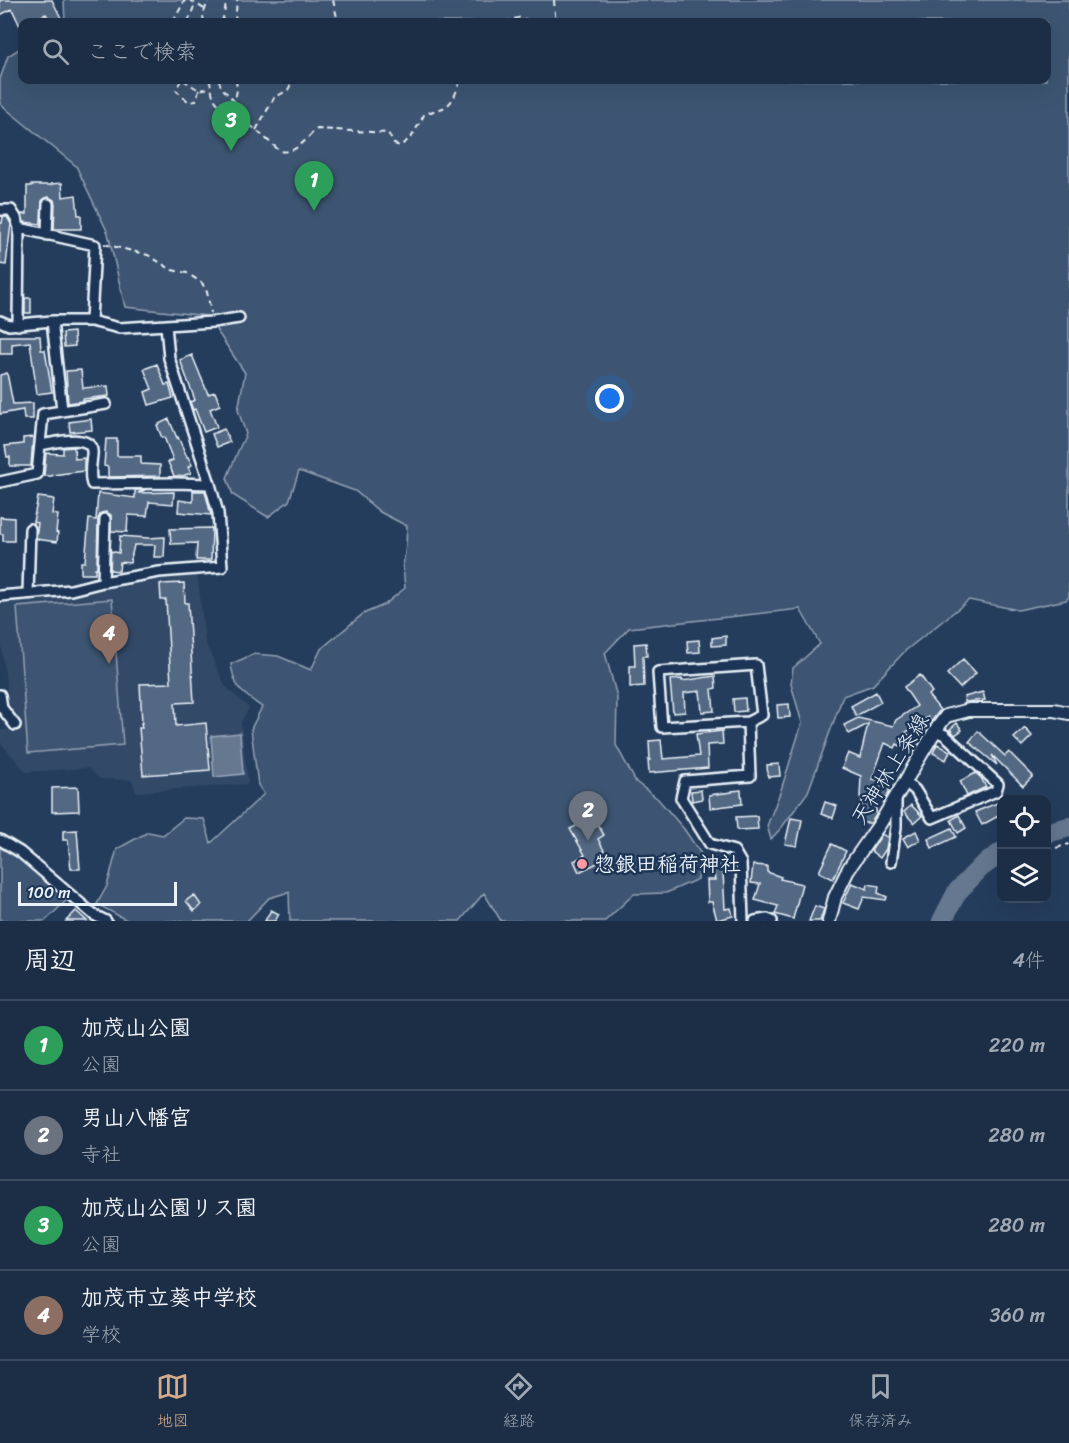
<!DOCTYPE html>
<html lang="ja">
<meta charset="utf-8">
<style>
:root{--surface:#1c2e46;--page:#25364d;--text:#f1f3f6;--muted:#a0a8b3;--line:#3a4a5f;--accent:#d6ab8b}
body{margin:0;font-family:Sriracha,"Klee One",sans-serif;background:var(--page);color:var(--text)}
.controls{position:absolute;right:18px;bottom:18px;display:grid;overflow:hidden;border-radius:12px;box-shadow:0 6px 24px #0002}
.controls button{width:54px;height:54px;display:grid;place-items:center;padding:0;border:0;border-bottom:2px solid var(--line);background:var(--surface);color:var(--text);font:30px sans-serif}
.scale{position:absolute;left:18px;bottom:15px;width:159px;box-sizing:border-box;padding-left:6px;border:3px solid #e8f1f8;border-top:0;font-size:16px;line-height:21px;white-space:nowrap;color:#e8f1f8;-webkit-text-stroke:4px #1d3557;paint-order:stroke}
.you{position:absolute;left:610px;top:399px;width:21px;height:21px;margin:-15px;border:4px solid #fff;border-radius:50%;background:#1a73e8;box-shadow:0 0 0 9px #1a73e833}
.badge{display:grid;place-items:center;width:39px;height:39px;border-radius:50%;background:var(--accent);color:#fff;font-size:20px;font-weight:700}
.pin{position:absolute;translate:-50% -50px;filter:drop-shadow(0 2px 3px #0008)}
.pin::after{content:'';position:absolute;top:32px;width:21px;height:18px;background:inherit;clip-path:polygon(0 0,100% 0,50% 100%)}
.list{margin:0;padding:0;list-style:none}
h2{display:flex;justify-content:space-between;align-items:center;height:78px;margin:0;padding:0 24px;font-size:26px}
h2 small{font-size:20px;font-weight:400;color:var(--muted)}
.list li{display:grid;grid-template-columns:39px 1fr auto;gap:18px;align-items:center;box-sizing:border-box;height:90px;padding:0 24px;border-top:2px solid var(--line)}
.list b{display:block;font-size:22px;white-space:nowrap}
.list p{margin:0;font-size:20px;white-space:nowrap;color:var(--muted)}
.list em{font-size:20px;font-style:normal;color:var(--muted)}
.icon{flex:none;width:33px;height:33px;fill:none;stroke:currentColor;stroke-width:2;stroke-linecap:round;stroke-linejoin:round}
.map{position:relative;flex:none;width:1069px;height:921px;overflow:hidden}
.search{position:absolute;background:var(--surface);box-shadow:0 6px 24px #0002;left:18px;right:18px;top:18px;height:66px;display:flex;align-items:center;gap:15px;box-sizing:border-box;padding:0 21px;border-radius:12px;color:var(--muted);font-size:22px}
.sheet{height:438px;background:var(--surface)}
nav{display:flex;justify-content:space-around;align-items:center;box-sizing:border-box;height:84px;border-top:2px solid var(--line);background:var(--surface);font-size:16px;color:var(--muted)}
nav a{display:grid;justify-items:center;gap:3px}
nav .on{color:var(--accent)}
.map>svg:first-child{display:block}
</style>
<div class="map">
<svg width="1069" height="921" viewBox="0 0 1069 921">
<rect width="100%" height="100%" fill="#253d5d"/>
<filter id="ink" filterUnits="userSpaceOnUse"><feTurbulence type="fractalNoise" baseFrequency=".0167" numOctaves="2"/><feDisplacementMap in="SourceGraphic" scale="12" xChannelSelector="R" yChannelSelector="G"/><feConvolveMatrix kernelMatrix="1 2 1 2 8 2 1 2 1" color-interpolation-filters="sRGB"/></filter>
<g filter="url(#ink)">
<path fill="#334a68" d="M197,572L205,642L225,686L249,708L241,722L248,784L136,792L132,780L100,779L88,768L26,772L0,742V730H7L14,733L21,723L9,703L0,637V603L41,595L159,576Z"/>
<path fill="#3e5472" stroke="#93a2b5" stroke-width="1.5" d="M64,0H1069V597L1066,600L1018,610L969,600L905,651L873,685L843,696L808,792L782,827L771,839L767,826L781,790L802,723L791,684L793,668L820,644L800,609L629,628L605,653L617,697L616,745L636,782L658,799L684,829L701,854L698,879L666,893L634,894L605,921H501L484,893L460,921H290L289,892L269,898L247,921H128L97,904L107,886L117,849L148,832L163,835L184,818L204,819L211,843L264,794L258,785L251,729L262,707C241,692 235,690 231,664L254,654L278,656L311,670L321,649L363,614L384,605L405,588L403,566L406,545L407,526L380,512L355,491L299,471L289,501L268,517L233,495L227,478L238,451L246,434L238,410L245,373L207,316L125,307L108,233L76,166L0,104V79L8,56L22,47V80H1046V22H65Z
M112,599L123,745L28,753L17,607Z
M0,846L16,856L68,899L45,921H0Z"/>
<path fill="#657890" stroke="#99a8ba" stroke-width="1.5" d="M240,733L243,774L214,777L211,736Z"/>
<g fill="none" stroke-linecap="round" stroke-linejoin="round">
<path stroke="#657890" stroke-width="20" d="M1046,833L1069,827
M942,921L957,892L981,867L1002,852"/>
</g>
<path fill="#536782" stroke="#e8f1f8" stroke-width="1.5" d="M0,0H52L62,20L56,22H51L46,14L28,22H22V25L20,26L12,9L0,15Z
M62,183L63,197L76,195L78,215H81V229H54L55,204L54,200L49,197L45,198L42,201L41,224L24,222L22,214H27V186H31V185H51V184Z
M3,217H7L11,224L6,265L0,264V223H2Z
M25,298H31V313H25Z
M74,332L75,346L64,347L63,333Z
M0,336H40L41,350H45L52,392L37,394L30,342L12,344V354H0Z
M192,355L208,394L215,392L220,405L210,409L217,427L204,432L195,409L193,410L190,402L195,400L180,360Z
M157,364L165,385L169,384L173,398L149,405L145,392L152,389L144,369Z
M81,370L83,388L108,386L109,396L83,399V401L68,403L66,371Z
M7,373L13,404L33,403V419H24L23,410L0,414V375Z
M91,419L92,430L70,432L69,422Z
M169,419L177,438L178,437L187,457H188L192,465L188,467L191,473L182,476H174L168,462L173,460L164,437L162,438L157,425Z
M224,429L230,442L217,447L212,434Z
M33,437L31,466H10V457H7L5,446L23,444V438Z
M106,439H117V456H141V464L160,465V476L108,477V467L104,466Z
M74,447L75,459L84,458V471L52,475V476H44L46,453L63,454V448Z
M135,490H145L138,493L174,492L173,504L149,502L147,516L128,515L127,532L111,531V515L106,512L101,513L98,519L97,568H95V574H81V562H85L89,519L96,520L98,493L135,498Z
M193,491H205L211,515L178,512L179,500L193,502Z
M38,497L54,499L52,514L58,515L56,532L58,533L57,542L36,539L38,523L33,522Z
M0,517L14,518V541H3V534H0Z
M212,528L211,560H196L197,543L171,544L170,529Z
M120,536L148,538L165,537L164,557H154L155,545H134L130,563L120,562L119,571L110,570L111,551L119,553Z
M184,583L185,603H188L194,702L175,703L176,726L206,723L210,770L143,775L139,728H142L141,723H142L140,684L171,683L166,600H161L160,584Z
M726,636V645L712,646V638Z
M699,640L700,652L688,653L687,641Z
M646,643L647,656H643L644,686L630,687V666H635L634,644Z
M963,659L976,673L960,688L947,674Z
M920,675L932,692L928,695L940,710L931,722L928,717L905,733L918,740L912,752L897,744L895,748L885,743L872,779L880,780V786H889V793L886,798L876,797V815L871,823H862V797H860L861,776L842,768L848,753L860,758L868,724L849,734L844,725L858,718L893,726L896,720L917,706L904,687Z
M715,676L716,688L712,689L714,711L702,712L700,691L684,693L685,712L673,713L670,680L682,679V681Z
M876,692L881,702L856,716L851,706Z
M983,692L985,700L965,702L964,697Z
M745,698L746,711L734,712L733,699Z
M789,704L790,717L778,718L777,705Z
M957,723L962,730L955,735L950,729Z
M1025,728L1032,736L1022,746L1014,738Z
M722,731L723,744L707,745L708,768L649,773L648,760H650L649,741L661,740L663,759L699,756L696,734Z
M978,731L1005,756L1009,752L1033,776L1023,786L992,755L997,765L969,742Z
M937,744L950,751L946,760L933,753Z
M779,764L780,776L768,777L767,765Z
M976,773L981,778L986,787L967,796L960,781Z
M78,787L79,811L52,812V788Z
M701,790L702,799L692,801L691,791Z
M741,790L742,804L710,808L709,795L732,792V791Z
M1002,801V814L982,825L975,812Z
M825,802L837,806L833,818L821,814Z
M911,805L922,816L914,823L904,812Z
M959,815L966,828L958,833L951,820Z
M757,816L758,829L737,830L736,817Z
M593,817L604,835L598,839L608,858L579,872L574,861L585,855L570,829Z
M791,818L802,820L797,846L785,844Z
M952,828L956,837L932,848L928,839Z
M77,830L80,869H71L68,840H63V831Z
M916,831L920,840L908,847L903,838Z
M882,834L888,838L886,849L880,858L871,851Z
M832,844L846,851L833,879L819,872Z
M725,861L728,871L723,872L725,909L731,908L733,916L717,920L712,902H708L707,880H715L712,864Z
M753,865L767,866V872L781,877L780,879L802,884L793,919L775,914L778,906L755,900L760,884L751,883Z
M852,883L867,889L868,884L879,886L878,893L887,897L886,900L864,897L859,909L843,903Z
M194,895L201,905L194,911L186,901Z
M815,906L824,909L820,921H809Z
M271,910L279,914L275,921H265Z
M76,911L87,921H66Z"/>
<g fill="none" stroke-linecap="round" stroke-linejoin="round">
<defs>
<path id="minor" d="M0,210H11L16,218L19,228L18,325
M19,228L95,245L91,321
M47,235L48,204
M0,321L9,325L52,321H91L119,328L213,322L239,318
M52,321L62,410
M40,445C54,443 95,431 92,455C91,465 89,475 92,484L174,483L210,484
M0,482L37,474L43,414L106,404
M103,582L105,519
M28,593L30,529
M0,596L71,590L103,582L159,572L222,567L218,513L210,484L169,358L166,325
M756,665L762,715L748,722L662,727L658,672Z
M0,695L2,708L15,725
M905,782L915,790L932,818L996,791L998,784L945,735L935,731
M0,840L20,852L94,915L106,921
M891,862L896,827V797
M743,921L741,863L734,851L710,844L681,798L685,781L750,776L748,722
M755,921L767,919L772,921"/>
<path id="secondary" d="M829,921L835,897L849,868L881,822L935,731L946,716L969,710H1054L1069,713"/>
</defs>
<use href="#minor" stroke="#e8f1f8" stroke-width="14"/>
<use href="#secondary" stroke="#e8f1f8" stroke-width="16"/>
<path stroke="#e8f1f8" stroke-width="2" stroke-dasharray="6 4.5" stroke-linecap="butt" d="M190,0L204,9
M333,0L338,22
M554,0L555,15L557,22
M173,22L185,0
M188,22L195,4
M204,22L203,16L208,0
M222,22L227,0
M235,22L237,0
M504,22L521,17L532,22
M181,80L176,90L189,102L196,101L199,90
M183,80L199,90L210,88
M208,80L210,82C214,101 213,104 233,110
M219,80L221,87L235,102
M236,80L237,90L233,110L280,151C296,155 306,138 317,129L388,133L394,144L400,146L411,138L424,115C430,112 436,110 443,108C454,103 457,90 460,80
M256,130L274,98L288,90L293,80
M104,244L148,255L172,270L187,273L202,283L207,292L211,313
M1046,851L1069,844"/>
<use href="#minor" stroke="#1d3557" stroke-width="9"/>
<use href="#secondary" stroke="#1d3557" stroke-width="12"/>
</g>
</g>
<circle fill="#ff9aa2" stroke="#1d3557" stroke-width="2" cx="582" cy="864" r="6"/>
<g text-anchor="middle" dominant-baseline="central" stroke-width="5" stroke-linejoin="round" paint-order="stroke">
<g font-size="21" fill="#e8f1f8" stroke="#1d3557">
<text transform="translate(890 769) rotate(-58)">天神林上条線</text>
</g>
<g font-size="21" font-weight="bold" fill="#e8f1f8" stroke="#1d3557" text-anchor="start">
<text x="594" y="864">惣銀田稲荷神社</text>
</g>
</g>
</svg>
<div class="controls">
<button><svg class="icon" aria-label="locate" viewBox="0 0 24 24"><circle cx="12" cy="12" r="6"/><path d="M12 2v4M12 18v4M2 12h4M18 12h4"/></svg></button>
<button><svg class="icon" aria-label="layers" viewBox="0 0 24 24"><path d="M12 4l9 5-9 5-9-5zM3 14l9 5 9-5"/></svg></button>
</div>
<div class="scale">100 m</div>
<div class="you"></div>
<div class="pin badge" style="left:314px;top:211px;background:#2e9e5b">1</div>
<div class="pin badge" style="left:588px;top:841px;background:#6b7280">2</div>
<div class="pin badge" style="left:231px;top:151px;background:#2e9e5b">3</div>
<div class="pin badge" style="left:109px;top:664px;background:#8d6e63">4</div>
<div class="search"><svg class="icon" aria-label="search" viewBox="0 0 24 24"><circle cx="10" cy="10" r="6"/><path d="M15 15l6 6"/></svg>ここで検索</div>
</div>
<section class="sheet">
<h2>周辺<small>4件</small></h2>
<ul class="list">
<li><span class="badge" style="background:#2e9e5b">1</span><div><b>加茂山公園</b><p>公園</p></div><em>220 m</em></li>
<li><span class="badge" style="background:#6b7280">2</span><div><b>男山八幡宮</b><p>寺社</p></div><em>280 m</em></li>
<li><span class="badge" style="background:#2e9e5b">3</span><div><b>加茂山公園リス園</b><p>公園</p></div><em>280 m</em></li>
<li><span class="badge" style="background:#8d6e63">4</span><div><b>加茂市立葵中学校</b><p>学校</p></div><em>360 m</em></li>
</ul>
</section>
<nav>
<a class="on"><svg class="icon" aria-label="map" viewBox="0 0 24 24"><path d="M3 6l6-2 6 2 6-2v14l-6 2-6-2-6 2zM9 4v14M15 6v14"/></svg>地図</a>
<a><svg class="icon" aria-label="directions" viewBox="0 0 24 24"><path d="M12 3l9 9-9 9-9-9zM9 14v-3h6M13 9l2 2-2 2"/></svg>経路</a>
<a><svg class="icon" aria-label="saved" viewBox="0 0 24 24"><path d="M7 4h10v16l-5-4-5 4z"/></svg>保存済み</a>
</nav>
